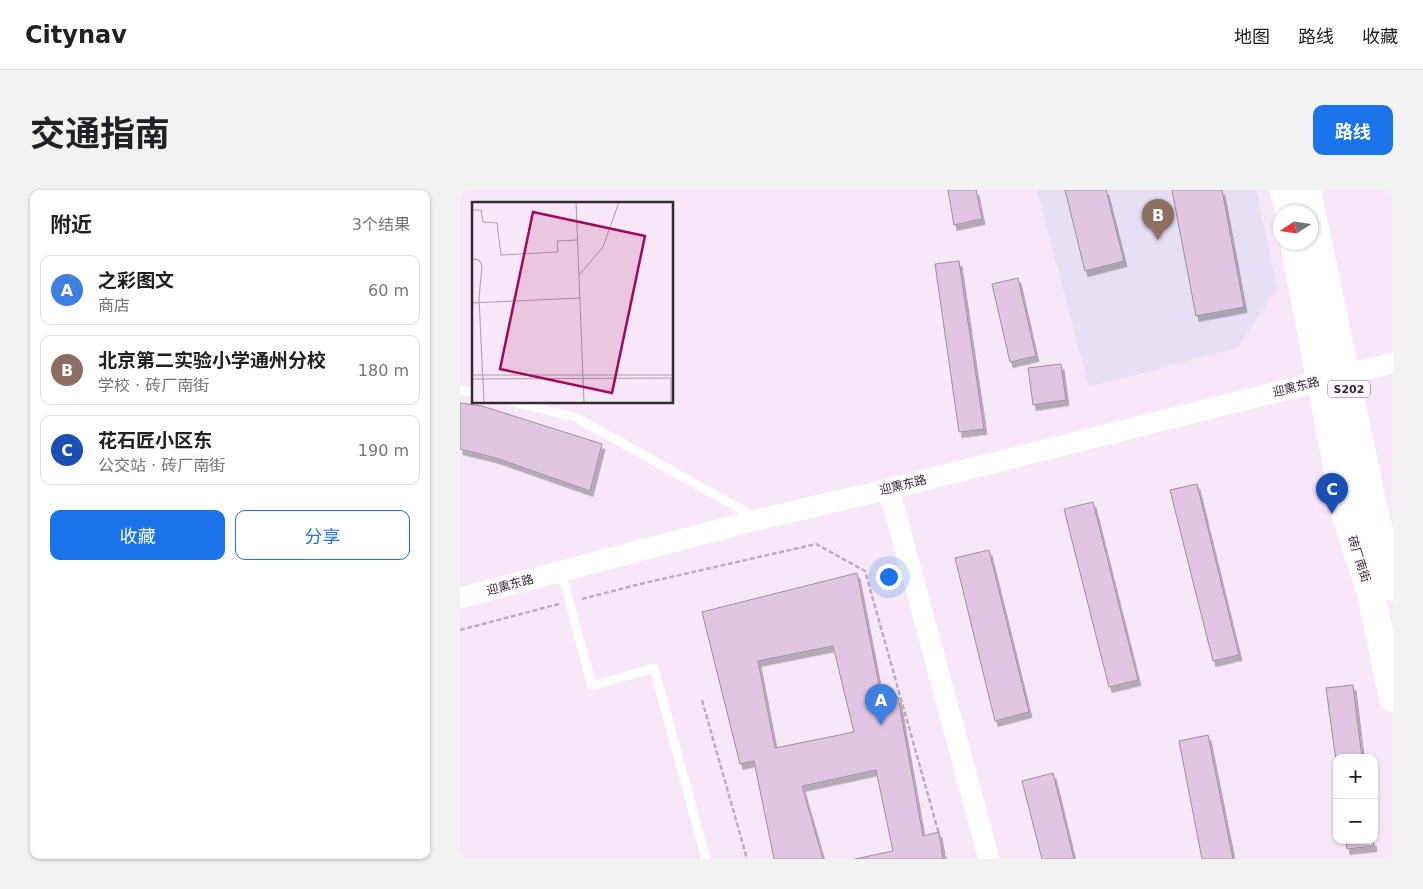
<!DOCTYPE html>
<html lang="zh">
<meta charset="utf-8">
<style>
:root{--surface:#fff;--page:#f2f2f2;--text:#202124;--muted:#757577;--line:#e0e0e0;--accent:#1a73e8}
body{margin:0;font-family:"DejaVu Sans","Noto Sans SC",sans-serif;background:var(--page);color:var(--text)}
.controls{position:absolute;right:15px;bottom:15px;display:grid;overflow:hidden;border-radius:10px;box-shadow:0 1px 4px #0004}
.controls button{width:45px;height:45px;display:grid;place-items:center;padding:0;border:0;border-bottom:1px solid var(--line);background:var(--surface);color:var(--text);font:25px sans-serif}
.compass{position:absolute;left:813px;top:15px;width:45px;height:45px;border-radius:50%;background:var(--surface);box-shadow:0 1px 4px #0004;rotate:258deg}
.you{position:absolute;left:428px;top:386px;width:18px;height:18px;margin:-12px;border:4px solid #fff;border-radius:50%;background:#1a73e8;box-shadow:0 0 0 8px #1a73e833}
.badge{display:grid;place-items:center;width:32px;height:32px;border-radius:50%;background:var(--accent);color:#fff;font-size:16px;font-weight:700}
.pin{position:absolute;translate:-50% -41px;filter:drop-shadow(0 1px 2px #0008)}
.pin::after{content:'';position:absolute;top:26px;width:18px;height:15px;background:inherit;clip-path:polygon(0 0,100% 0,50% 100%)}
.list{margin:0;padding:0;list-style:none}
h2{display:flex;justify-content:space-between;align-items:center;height:65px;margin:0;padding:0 20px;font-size:21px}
h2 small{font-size:16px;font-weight:400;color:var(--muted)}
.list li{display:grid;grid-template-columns:32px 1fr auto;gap:15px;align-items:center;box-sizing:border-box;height:70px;margin:0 10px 10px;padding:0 10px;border:1px solid var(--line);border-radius:10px}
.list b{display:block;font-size:19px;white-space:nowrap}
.list p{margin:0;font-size:16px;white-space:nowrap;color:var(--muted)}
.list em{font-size:16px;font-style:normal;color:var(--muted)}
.actions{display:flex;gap:10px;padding:15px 20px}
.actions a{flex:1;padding:11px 0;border:1px solid var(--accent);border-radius:10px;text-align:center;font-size:18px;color:var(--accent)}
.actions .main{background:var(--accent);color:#fff}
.map{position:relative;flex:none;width:933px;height:669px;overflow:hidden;border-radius:10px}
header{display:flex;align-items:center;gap:30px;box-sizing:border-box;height:70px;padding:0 25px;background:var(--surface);border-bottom:1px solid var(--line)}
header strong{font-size:24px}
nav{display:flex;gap:28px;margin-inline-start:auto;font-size:18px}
.intro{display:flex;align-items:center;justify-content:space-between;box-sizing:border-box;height:120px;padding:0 30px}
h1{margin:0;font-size:35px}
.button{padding:12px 22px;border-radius:10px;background:var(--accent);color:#fff;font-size:18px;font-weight:700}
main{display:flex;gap:30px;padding:0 30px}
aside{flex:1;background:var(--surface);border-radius:10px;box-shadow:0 1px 4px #0004}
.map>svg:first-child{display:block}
</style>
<header>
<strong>Citynav</strong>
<nav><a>地图</a><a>路线</a><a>收藏</a></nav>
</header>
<div class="intro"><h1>交通指南</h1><a class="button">路线</a></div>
<main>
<aside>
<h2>附近<small>3个结果</small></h2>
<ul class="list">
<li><span class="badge" style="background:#3f7fe0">A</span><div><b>之彩图文</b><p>商店</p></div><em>60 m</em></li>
<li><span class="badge" style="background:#8d6e63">B</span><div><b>北京第二实验小学通州分校</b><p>学校 · 砖厂南街</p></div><em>180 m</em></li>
<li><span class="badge" style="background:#1a4fb4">C</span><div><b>花石匠小区东</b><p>公交站 · 砖厂南街</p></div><em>190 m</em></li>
</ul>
<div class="actions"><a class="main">收藏</a><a>分享</a></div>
</aside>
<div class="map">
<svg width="933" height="669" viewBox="0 0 933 669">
<defs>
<filter id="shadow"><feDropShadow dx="3" dy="5.5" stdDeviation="0" flood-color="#0004"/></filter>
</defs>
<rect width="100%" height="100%" fill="#f8e7f9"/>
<path fill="#e6dff5" d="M577,0H796L817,99L777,158L629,197Z"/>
<path fill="#e1c6e3" stroke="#9d8e9e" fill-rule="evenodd" filter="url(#shadow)" d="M488,0H516L522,29L494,35Z
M605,0H646L664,71L625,81Z
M712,0H762L784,117L736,126Z
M499,71L524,239L499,242L475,74Z
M558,88L576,166L550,172L532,94Z
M601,174L606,210L573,215L568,178Z
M0,213L22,216L142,254L130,301L36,268L0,259Z
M737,294L779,465L753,471L710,300Z
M633,312L678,490L649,497L604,319Z
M529,360L569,522L535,531L495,368Z
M397,383L422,510L438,507L463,646L479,642L483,669H395L433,661L416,580L342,596L363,669H314L294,571L280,574L242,422ZM373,456L394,542L315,558L298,471Z
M893,495L902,568H877V578L866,498Z
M748,545L773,669H742L719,551Z
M593,583L614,669H582L562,591Z
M886,650H913L914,656L887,659Z"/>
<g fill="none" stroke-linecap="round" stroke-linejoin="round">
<path stroke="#bbadbc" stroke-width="2.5" stroke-dasharray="5 2.5" stroke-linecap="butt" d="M122,409L176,395L356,354L405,381L486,669
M0,440L99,414
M242,510L287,669"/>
<path stroke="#fff" stroke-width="9" d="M0,200L14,203
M53,212L115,227L295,327
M101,381L132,496L194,478L246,669"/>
<path stroke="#fff" stroke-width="21" d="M429,299L529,669
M0,408L288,332L429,299L933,173"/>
<path stroke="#fff" stroke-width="28" d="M824,0L829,22
M847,0L914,321L933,397
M834,52L887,329L911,403L933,508"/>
</g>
<g text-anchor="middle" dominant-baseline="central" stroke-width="4" stroke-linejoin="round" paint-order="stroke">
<rect fill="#fff8ff" stroke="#706970" stroke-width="1" x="868" y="190.5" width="42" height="17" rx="4"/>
<g font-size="11" font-weight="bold" fill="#322c33">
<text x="889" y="199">S202</text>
</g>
<g font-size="12" fill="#322c33" stroke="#fff8ff">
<text transform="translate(836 197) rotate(-14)">迎熏东路</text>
<text transform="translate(443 295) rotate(-14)">迎熏东路</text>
<text transform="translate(899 369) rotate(72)">砖厂南街</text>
<text transform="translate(50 395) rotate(-15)">迎熏东路</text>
</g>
</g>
<g transform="translate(12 12)">
<rect width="201" height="201" fill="#f8e7f9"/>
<path fill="none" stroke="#a99caa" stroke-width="1" d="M104,0L112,201M0,8H9L11,20L25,21L29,53L86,50L85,39L106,38M0,57L7,58L10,64L7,96L12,201M107,73L131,45L147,0M0,101L108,96M0,173H202M0,177L202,176M199,177V201"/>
<path fill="#a00c53" fill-opacity="0.15" stroke="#a00c53" stroke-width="2.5" d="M61,10L173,34L140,191L28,167Z"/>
<rect width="201" height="201" fill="none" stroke="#322c33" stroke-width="2.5"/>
</g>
</svg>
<div class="controls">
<button>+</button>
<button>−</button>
</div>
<svg class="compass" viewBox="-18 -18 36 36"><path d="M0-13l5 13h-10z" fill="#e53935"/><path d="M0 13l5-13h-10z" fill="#757577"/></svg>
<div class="you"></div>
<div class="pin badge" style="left:421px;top:535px;background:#3f7fe0">A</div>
<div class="pin badge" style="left:698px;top:50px;background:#8d6e63">B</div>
<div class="pin badge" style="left:872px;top:324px;background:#1a4fb4">C</div>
</div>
</main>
